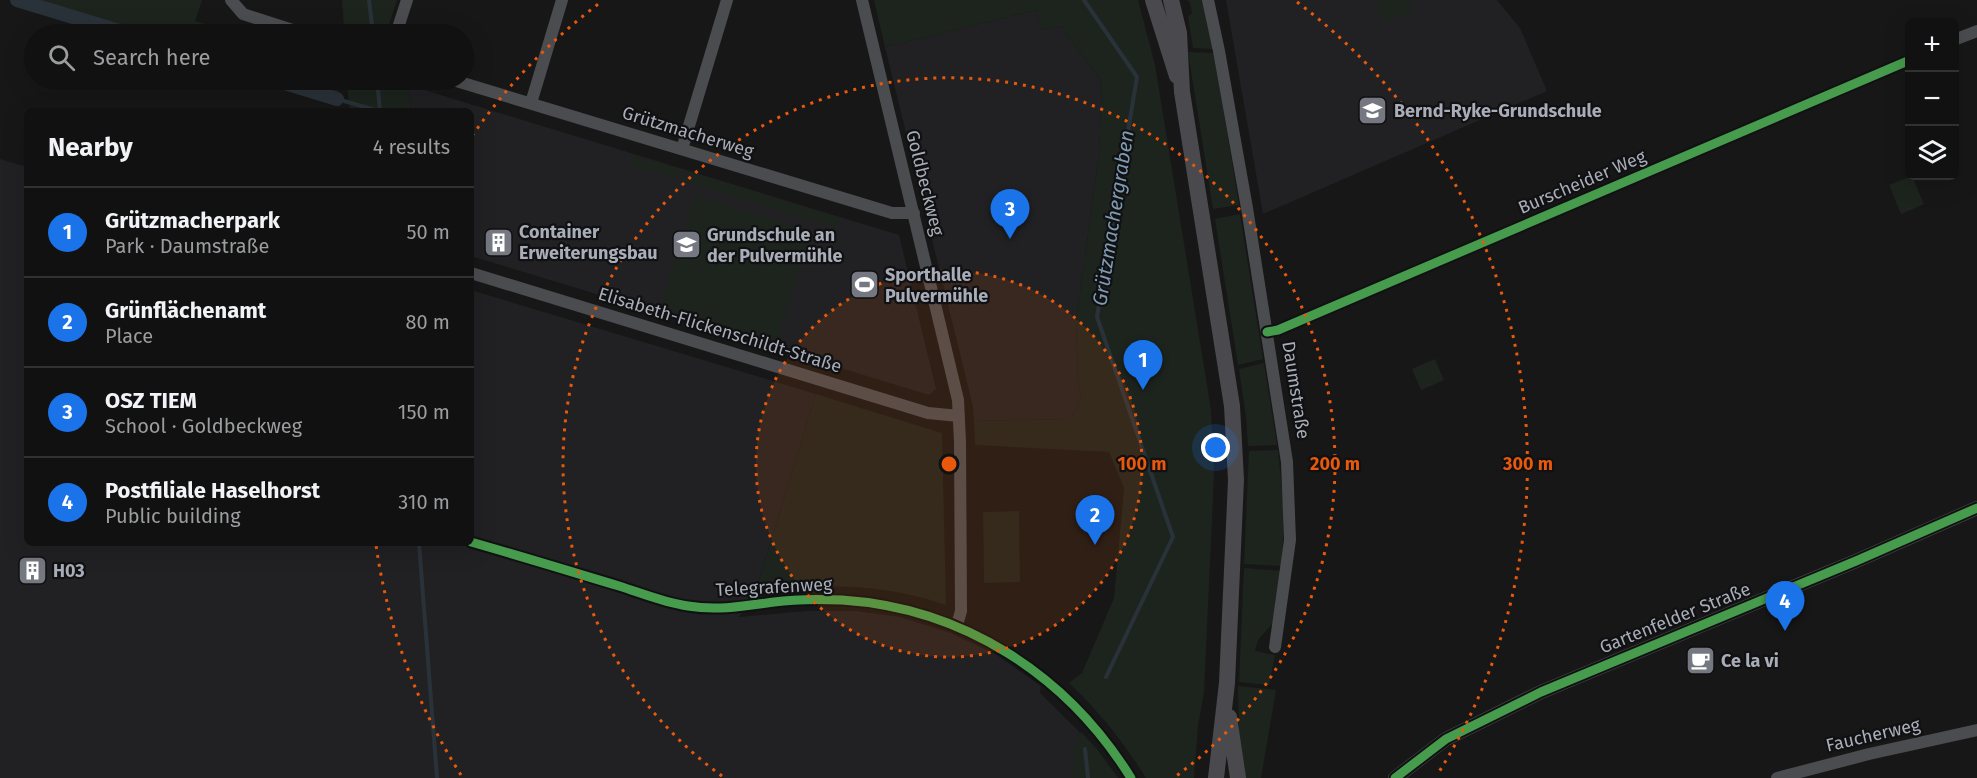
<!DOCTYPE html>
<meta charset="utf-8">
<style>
:root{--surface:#111;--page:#1e1f1f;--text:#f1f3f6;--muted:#9c9d9f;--line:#303131;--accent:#1a73e8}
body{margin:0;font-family:"Fira Sans",sans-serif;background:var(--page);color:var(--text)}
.controls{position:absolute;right:18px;top:18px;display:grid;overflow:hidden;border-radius:9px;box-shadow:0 6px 24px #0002}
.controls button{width:54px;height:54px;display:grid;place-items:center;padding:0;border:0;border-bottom:2px solid var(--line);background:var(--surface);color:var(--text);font:30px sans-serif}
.you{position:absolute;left:1216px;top:448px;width:21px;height:21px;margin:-15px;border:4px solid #fff;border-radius:50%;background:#1a73e8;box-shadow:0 0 0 9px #1a73e833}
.badge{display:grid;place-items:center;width:39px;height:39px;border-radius:50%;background:var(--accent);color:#fff;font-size:20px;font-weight:700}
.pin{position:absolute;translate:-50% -50px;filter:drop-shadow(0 2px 3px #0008)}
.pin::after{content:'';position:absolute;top:32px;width:21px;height:18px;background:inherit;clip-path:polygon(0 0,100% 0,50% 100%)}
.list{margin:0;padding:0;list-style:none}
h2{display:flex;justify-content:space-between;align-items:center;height:78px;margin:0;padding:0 24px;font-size:26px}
h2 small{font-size:20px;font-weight:400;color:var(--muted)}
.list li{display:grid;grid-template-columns:39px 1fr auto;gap:18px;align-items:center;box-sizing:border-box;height:90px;padding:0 24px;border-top:2px solid var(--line)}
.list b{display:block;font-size:22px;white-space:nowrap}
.list p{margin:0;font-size:20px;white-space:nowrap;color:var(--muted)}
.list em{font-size:20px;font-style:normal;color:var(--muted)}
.icon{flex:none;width:33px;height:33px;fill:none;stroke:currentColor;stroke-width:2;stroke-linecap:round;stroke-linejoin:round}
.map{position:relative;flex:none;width:1977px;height:778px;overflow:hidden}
.search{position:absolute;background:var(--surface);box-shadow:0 6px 24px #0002;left:24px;top:24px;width:450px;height:66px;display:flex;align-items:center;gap:15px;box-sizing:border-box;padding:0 21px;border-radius:33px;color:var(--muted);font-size:22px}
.panel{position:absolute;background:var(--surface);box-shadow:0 6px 24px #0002;left:24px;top:108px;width:450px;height:438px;border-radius:9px}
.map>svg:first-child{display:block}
</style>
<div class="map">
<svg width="1977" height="778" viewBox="0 0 1977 778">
<rect width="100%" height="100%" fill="#171717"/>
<path fill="#212123" d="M1226,0H1497L1520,28L1547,91L1263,214Z
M1036,10L1041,30L1061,26L1102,82L1099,155L1076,322L1078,377L1081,402L1070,419L974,421L973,407L885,47Z
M408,85L899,235L936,389L929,395L471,256V111H411Z
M0,159L27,167V543H471V290L816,394L756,590L739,617L806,611H857L900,617L951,633L997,655L1041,686L1040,693L1096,748L1118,778H0Z"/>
<path fill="#1d241e" d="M17,0H202L195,21L241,34H129Z
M342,0H397L386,34H370L344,27Z
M874,0H1138L1155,65L1211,410L1214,475L1204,692L1198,726L1194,778H1146C1124,743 1099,711 1069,683L1082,673L1114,598L1124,488L1109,452L975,445L974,421L1070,419L1081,402L1078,377L1076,322L1099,155L1102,82L1061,26L1041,30L1036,10L885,47Z
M1187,0H1203L1213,49L1193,48L1188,16L1192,14L1190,2Z
M1374,0H1411L1415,9L1384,23Z
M1188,52L1214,53L1239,205L1213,209Z
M275,80H389L408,85L411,111H350L347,84L338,82L337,99Z
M633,155L681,169L678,179L630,165Z
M687,171L838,217L835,227L684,181Z
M1912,176L1924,204L1901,214L1889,185Z
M695,196L810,231L777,342L661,307Z
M1240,214L1263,359L1238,365L1215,219Z
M1435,359L1444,380L1421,390L1412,369Z
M1264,363L1277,445L1248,446L1246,416L1239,369Z
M816,394L942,433L946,605C879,583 826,584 756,590Z
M1278,450L1284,512L1282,566L1244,564L1249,451Z
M1019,511L1020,582L984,583L983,512Z
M1244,568L1282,571L1273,623L1258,640L1255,651L1275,655L1269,685L1239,682Z
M1238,686L1276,690L1261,778H1245L1239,735Z
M1081,732L1096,748L1118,778H1072L1074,747Z"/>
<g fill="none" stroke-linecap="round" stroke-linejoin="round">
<path stroke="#2a3239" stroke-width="4" d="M369,0L373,34
M1084,0L1137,77L1097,317L1173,537L1106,677
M377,80L380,111
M337,99L379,111
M419,543L437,778
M1085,749L1088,778"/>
<path stroke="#2a3239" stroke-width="14" d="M17,0L129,34
M275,80L337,99"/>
<path stroke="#4b4c50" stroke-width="12" d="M231,0L243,14L305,34
M862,0L958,400L960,442L961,611L957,625
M1208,0L1219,51L1247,208L1287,462L1290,540L1275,647
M396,34L407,0
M1954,40L1977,31
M453,80L892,213H914
M531,103L562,0
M682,149L727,0
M471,273L928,413L959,416
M1267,332L1278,330L1910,60
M471,542C520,556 569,571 619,586C641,593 665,603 688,606C717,611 745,606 774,602C795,599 820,599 842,600C964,608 1067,675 1131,778
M1777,778L1869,754L1977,730"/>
<path stroke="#4b4c50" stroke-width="14" d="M1395,778L1446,739L1541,692L1856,561L1977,508"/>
<path stroke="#4a4a4e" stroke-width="16" d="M1153,0L1177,76
M1171,0L1179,33L1182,92L1232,406L1236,480L1227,683L1216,778
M1229,717L1238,778"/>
<defs>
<path id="cycleway" d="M1267,332L1278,330L1910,60
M471,542C520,556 569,571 619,586C641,593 665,603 688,606C717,611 745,606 774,602C795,599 820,599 842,600C964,608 1067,675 1131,778
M1395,778L1446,739L1541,692L1856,561L1977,508"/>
</defs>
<use href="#cycleway" stroke="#111113" stroke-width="13"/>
<use href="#cycleway" stroke="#469c4c" stroke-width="9"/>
</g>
<circle cx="949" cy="464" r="193" fill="#e8590c" fill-opacity=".12"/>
<g fill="none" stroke="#e8590c" stroke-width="3" stroke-dasharray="3 6">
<circle cx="949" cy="464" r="193"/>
<path d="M722 776A386 386 0 1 1 1176 776"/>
<path d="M461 775A579 579 0 0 1 376 545M472 136A579 579 0 0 1 601 2M1297 2A579 579 0 0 1 1437 775"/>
</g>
<defs>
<symbol id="school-square" viewBox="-11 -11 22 22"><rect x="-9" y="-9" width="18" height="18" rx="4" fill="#757880" stroke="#111113"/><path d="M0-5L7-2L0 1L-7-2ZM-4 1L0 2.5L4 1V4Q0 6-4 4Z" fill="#fff"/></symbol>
<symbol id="building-square" viewBox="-11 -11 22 22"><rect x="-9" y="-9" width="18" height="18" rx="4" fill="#757880" stroke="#111113"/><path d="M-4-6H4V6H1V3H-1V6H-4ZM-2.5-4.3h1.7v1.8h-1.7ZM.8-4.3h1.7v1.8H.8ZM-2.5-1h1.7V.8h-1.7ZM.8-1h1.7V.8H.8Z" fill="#fff"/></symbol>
<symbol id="stadium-square" viewBox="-11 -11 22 22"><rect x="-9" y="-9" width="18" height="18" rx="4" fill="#757880" stroke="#111113"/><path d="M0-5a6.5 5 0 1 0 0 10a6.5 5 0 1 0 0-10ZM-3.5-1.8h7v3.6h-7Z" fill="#fff"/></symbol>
<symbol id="cafe-square" viewBox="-11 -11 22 22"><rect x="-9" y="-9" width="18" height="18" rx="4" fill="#757880" stroke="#111113"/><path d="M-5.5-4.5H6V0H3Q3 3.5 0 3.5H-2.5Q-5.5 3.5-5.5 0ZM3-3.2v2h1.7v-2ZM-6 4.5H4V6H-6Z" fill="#fff"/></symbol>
</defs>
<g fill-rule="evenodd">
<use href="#school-square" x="1356" y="94" width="33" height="33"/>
<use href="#building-square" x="482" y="226" width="33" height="33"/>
<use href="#school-square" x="670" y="228" width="33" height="33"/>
<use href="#stadium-square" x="848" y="268" width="33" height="33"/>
<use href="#building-square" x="16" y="554" width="33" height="33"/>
<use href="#cafe-square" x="1684" y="644" width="33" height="33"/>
</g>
<g text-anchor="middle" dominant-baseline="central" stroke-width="4.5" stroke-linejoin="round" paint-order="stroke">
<g font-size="18" font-weight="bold" fill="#a8adb8" stroke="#111113" text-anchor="start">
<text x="1394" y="111">Bernd-Ryke-Grundschule</text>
<text x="519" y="232">Container<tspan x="519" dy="21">Erweiterungsbau</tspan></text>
<text x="707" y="235">Grundschule an<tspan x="707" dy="21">der Pulvermühle</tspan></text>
<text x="885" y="275">Sporthalle<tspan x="885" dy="21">Pulvermühle</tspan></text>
<text x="53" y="571">H03</text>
<text x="1721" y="661">Ce la vi</text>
</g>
<g font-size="18" fill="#a8adb8" stroke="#111113">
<text transform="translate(688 132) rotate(17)">Grützmacherweg</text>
<text transform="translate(1582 182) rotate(-23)">Burscheider Weg</text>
<text transform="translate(925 183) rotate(76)">Goldbeckweg</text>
<text transform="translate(720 330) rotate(17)">Elisabeth-Flickenschildt-Straße</text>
<text transform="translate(1296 390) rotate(81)">Daumstraße</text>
<text transform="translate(774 587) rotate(-3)">Telegrafenweg</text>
<text transform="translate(1675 618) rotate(-22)">Gartenfelder Straße</text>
<text transform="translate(1873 735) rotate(-13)">Faucherweg</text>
</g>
<g font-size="20" font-style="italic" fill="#7f9bb3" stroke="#111113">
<text transform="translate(1113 218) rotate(-81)">Grützmachergraben</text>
</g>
</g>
<circle cx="949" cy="464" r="9" fill="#e8590c" stroke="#111113" stroke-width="3"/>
<g font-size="18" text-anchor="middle" font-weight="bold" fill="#e8590c" stroke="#111113" stroke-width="4.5" stroke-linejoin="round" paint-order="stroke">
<text x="1142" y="470">100 m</text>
<text x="1335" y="470">200 m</text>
<text x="1528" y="470">300 m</text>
</g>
</svg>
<div class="controls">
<button>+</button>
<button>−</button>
<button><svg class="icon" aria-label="layers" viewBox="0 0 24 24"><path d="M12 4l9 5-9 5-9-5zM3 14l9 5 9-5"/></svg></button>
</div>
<div class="you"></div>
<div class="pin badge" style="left:1143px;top:390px">1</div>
<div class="pin badge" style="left:1095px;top:545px">2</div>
<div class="pin badge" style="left:1010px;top:239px">3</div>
<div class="pin badge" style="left:1785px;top:631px">4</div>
<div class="search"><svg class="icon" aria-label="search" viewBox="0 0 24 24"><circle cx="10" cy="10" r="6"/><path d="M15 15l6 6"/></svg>Search here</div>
<section class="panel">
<h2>Nearby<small>4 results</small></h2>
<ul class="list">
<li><span class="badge">1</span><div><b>Grützmacherpark</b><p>Park · Daumstraße</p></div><em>50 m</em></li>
<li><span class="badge">2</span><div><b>Grünflächenamt</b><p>Place</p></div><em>80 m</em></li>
<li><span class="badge">3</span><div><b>OSZ TIEM</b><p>School · Goldbeckweg</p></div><em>150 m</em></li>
<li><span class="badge">4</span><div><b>Postfiliale Haselhorst</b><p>Public building</p></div><em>310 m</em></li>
</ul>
</section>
</div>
